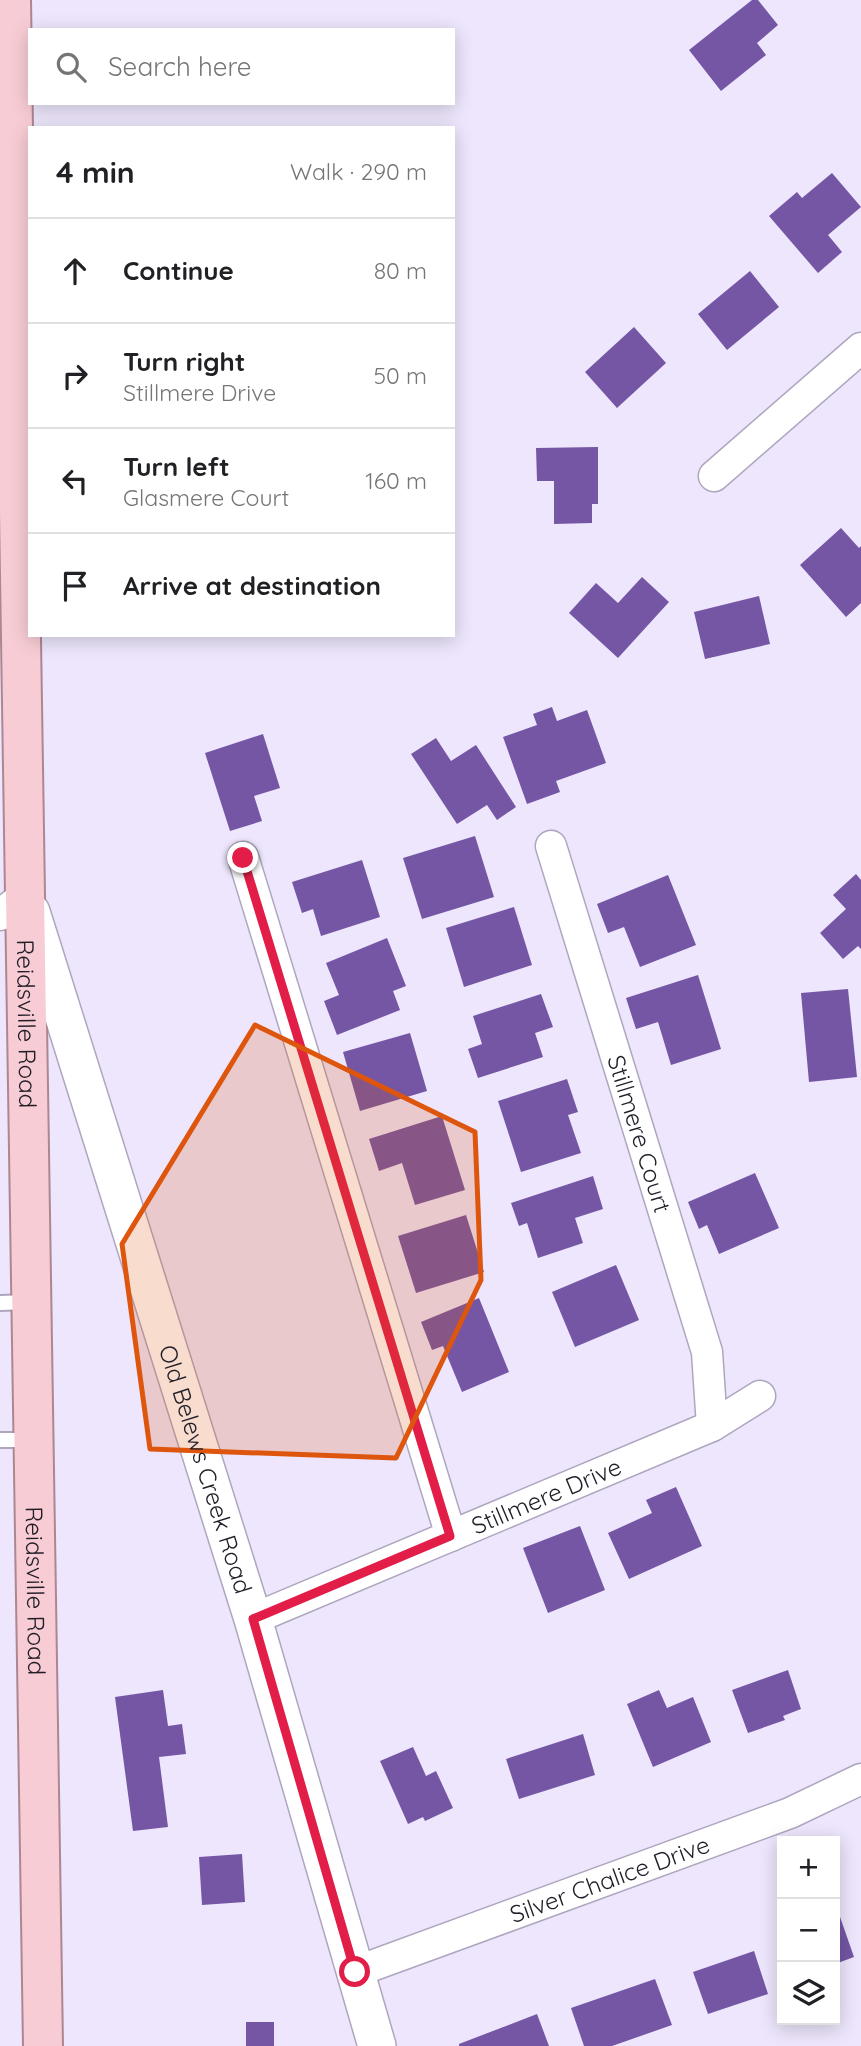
<!DOCTYPE html>
<meta charset="utf-8">
<style>
:root{--surface:#fff;--page:#f2f2f2;--text:#202124;--muted:#757577;--line:#e0e0e0}
body{margin:0;font-family:Quicksand,sans-serif;background:var(--page);color:var(--text)}
.controls{position:absolute;right:21px;bottom:21px;display:grid;overflow:hidden;border-radius:0px;box-shadow:0 4px 18px #0003}
.controls button{width:63px;height:63px;display:grid;place-items:center;padding:0;border:0;border-bottom:2px solid var(--line);background:var(--surface);color:var(--text);font:35px sans-serif}
.stop{position:absolute;width:21px;height:21px;margin:-16px;border:5px solid #e11d48;border-radius:50%;background:#fff}
.stop.end{background:#e11d48;border-color:#fff;box-shadow:0 2px 7px #0008}
.list{margin:0;padding:0;list-style:none}
h2{display:flex;justify-content:space-between;align-items:center;height:91px;margin:0;padding:0 28px;font-size:30px}
h2 small{font-size:23px;font-weight:400;color:var(--muted)}
.list li{display:grid;grid-template-columns:46px 1fr auto;gap:21px;align-items:center;box-sizing:border-box;height:105px;padding:0 28px;border-top:2px solid var(--line)}
.list b{display:block;font-size:26px;white-space:nowrap}
.list p{margin:0;font-size:23px;white-space:nowrap;color:var(--muted)}
.list em{font-size:23px;font-style:normal;color:var(--muted)}
.icon{flex:none;width:38px;height:38px;fill:none;stroke:currentColor;stroke-width:2;stroke-linecap:round;stroke-linejoin:round}
.map{position:relative;flex:none;width:861px;height:2046px;overflow:hidden}
.search{position:absolute;background:var(--surface);box-shadow:0 4px 18px #0003;left:28px;top:28px;width:427px;height:77px;display:flex;align-items:center;gap:18px;box-sizing:border-box;padding:0 24px;border-radius:0px;color:var(--muted);font-size:26px}
.panel{position:absolute;background:var(--surface);box-shadow:0 4px 18px #0003;left:28px;top:126px;width:427px;height:511px;border-radius:0px}
.map>svg:first-child{display:block}
</style>
<div class="map">
<svg width="861" height="2046" viewBox="0 0 861 2046">
<rect width="100%" height="100%" fill="#ede6fc"/>
<path fill="#7456a5" d="M752,0H758L778,25L757,43L766,55L721,91L689,50Z
M832,173L861,207L828,235L842,252L818,273L769,216L797,192L802,198Z
M750,271L779,307L727,350L698,314Z
M634,327L666,363L617,408L585,372Z
M598,447V504H592V523L554,524V481H537L536,448Z
M841,528L859,548L861,546V603L846,617L800,565Z
M642,577L669,602L618,658L569,613L596,583L618,603Z
M759,596L770,644L705,659L694,612Z
M552,707L557,721L587,710L606,763L556,781L560,792L527,804L503,737L537,725L533,714Z
M263,734L280,788L254,796L262,821L230,831L205,753Z
M436,738L451,761L476,745L516,807L497,820L487,805L457,824L411,754Z
M475,836L494,897L422,919L403,858Z
M362,860L380,917L321,936L313,909L302,913L292,882Z
M856,874L861,880V949L858,946L843,959L820,933L846,909L833,895Z
M668,875L696,945L640,967L624,927L608,933L597,904Z
M514,907L532,965L464,987L446,928Z
M387,938L406,986L393,991L400,1010L337,1035L324,1001L339,995L326,963Z
M698,975L721,1049L671,1065L658,1022L636,1029L626,998Z
M848,989L857,1077L809,1082L801,993Z
M541,994L553,1027L535,1033L543,1057L478,1078L468,1049L482,1044L473,1016Z
M410,1033L427,1091L360,1111L343,1052Z
M567,1079L578,1112L568,1115L581,1153L521,1172L498,1101Z
M442,1116L465,1190L415,1205L402,1163L379,1171L369,1139Z
M755,1173L779,1228L719,1254L707,1225L699,1229L688,1202Z
M593,1176L603,1209L575,1218L583,1243L538,1258L527,1223L519,1226L511,1203Z
M466,1215L484,1272L416,1293L398,1236Z
M616,1265L639,1320L575,1347L552,1292Z
M479,1298L509,1372L462,1392L443,1346L432,1350L421,1322Z
M676,1487L702,1546L629,1579L608,1533L652,1513L646,1500Z
M580,1526L605,1590L548,1613L523,1548Z
M788,1670L801,1709L783,1716L785,1720L748,1733L732,1690Z
M163,1690L168,1726L182,1724L186,1754L159,1757L168,1827L133,1831L115,1697Z
M659,1690L667,1708L693,1697L711,1742L653,1767L627,1704Z
M583,1734L595,1775L519,1799L506,1759Z
M413,1747L426,1776L436,1771L453,1808L425,1821L423,1817L408,1824L380,1761Z
M242,1854L245,1902L202,1905L199,1857Z
M839,1914L854,1957L835,1964V1915Z
M754,1951L768,1994L708,2014L693,1972Z
M655,1979L672,2025L612,2046H584L571,2008Z
M537,2014L549,2046H459V2044Z
M246,2022H274V2046H246Z"/>
<g fill="none" stroke-linecap="round" stroke-linejoin="round">
<defs>
<path id="service" d="M0,1303L30,1302
M0,1440H32"/>
<g id="minor">
<path d="M714,476L861,348"/>
<path id="s1" d="M551,846L707,1352L712,1426"/>
<path d="M243,857L451,1536"/>
<path d="M0,915L25,895"/>
<path id="s2" d="M253,1619L712,1426L760,1396"/>
<path id="s3" d="M355,1972L790,1813L861,1779"/>
</g>
<g id="tertiary">
<path id="s4" d="M31,912L253,1619L377,2046"/>
</g>
<g id="trunk">
<path id="s5" d="M11,0L43,2046"/>
</g>
</defs>
<use href="#service" stroke="#aea6bf" stroke-width="18"/>
<use href="#minor" stroke="#aea6bf" stroke-width="33"/>
<use href="#tertiary" stroke="#aea6bf" stroke-width="40"/>
<use href="#trunk" stroke="#ac8791" stroke-width="42"/>
<use href="#service" stroke="#fff" stroke-width="14"/>
<use href="#minor" stroke="#fff" stroke-width="30"/>
<use href="#tertiary" stroke="#fff" stroke-width="37"/>
<use href="#trunk" stroke="#f8ccd4" stroke-width="38"/>
</g>
<g fill="none" stroke-linecap="round" stroke-linejoin="round">
<path stroke="#e11d48" stroke-width="9" d="M243,858L450,1536L253,1619L355,1972"/>
</g>
<path fill="#de560d" fill-opacity="0.2" stroke="#de560d" stroke-width="5" stroke-linejoin="round" d="M255,1025L475,1132L481,1280L396,1458L150,1449L122,1244Z"/>
<g text-anchor="middle" dominant-baseline="central" stroke-width="7" stroke-linejoin="round" paint-order="stroke">
<g font-size="24" fill="#211e28" stroke="#fff">
<text stroke="none"><textPath href="#s5" startOffset="1024">Reidsville Road</textPath></text>
<text stroke="none"><textPath href="#s1" startOffset="301">Stillmere Court</textPath></text>
<text stroke="none"><textPath href="#s4" startOffset="584">Old Belews Creek Road</textPath></text>
<text stroke="none"><textPath href="#s2" startOffset="318">Stillmere Drive</textPath></text>
<text stroke="none"><textPath href="#s5" startOffset="1591">Reidsville Road</textPath></text>
<text stroke="none"><textPath href="#s3" startOffset="271">Silver Chalice Drive</textPath></text>
</g>
</g>
</svg>
<div class="controls">
<button>+</button>
<button>−</button>
<button><svg class="icon" aria-label="layers" viewBox="0 0 24 24"><path d="M12 4l9 5-9 5-9-5zM3 14l9 5 9-5"/></svg></button>
</div>
<div class="stop" style="left:355px;top:1972px"></div>
<div class="stop end" style="left:243px;top:858px"></div>
<div class="search"><svg class="icon" aria-label="search" viewBox="0 0 24 24"><circle cx="10" cy="10" r="6"/><path d="M15 15l6 6"/></svg>Search here</div>
<section class="panel">
<h2>4 min<small>Walk · 290 m</small></h2>
<ul class="list">
<li><svg class="icon" aria-label="ahead" viewBox="0 0 24 24"><path d="M12 20V5M6 11l6-6 6 6"/></svg><div><b>Continue</b></div><em>80 m</em></li>
<li><svg class="icon" aria-label="right" viewBox="0 0 24 24"><path d="M7 20v-9h11M14 6l5 5-5 5"/></svg><div><b>Turn right</b><p>Stillmere Drive</p></div><em>50 m</em></li>
<li><svg class="icon" aria-label="left" viewBox="0 0 24 24"><path d="M17 20v-9H6M10 6l-5 5 5 5"/></svg><div><b>Turn left</b><p>Glasmere Court</p></div><em>160 m</em></li>
<li><svg class="icon" aria-label="arrive" viewBox="0 0 24 24"><path d="M6 21V4h12l-3 4 3 4H6"/></svg><div><b>Arrive at destination</b></div></li>
</ul>
</section>
</div>
